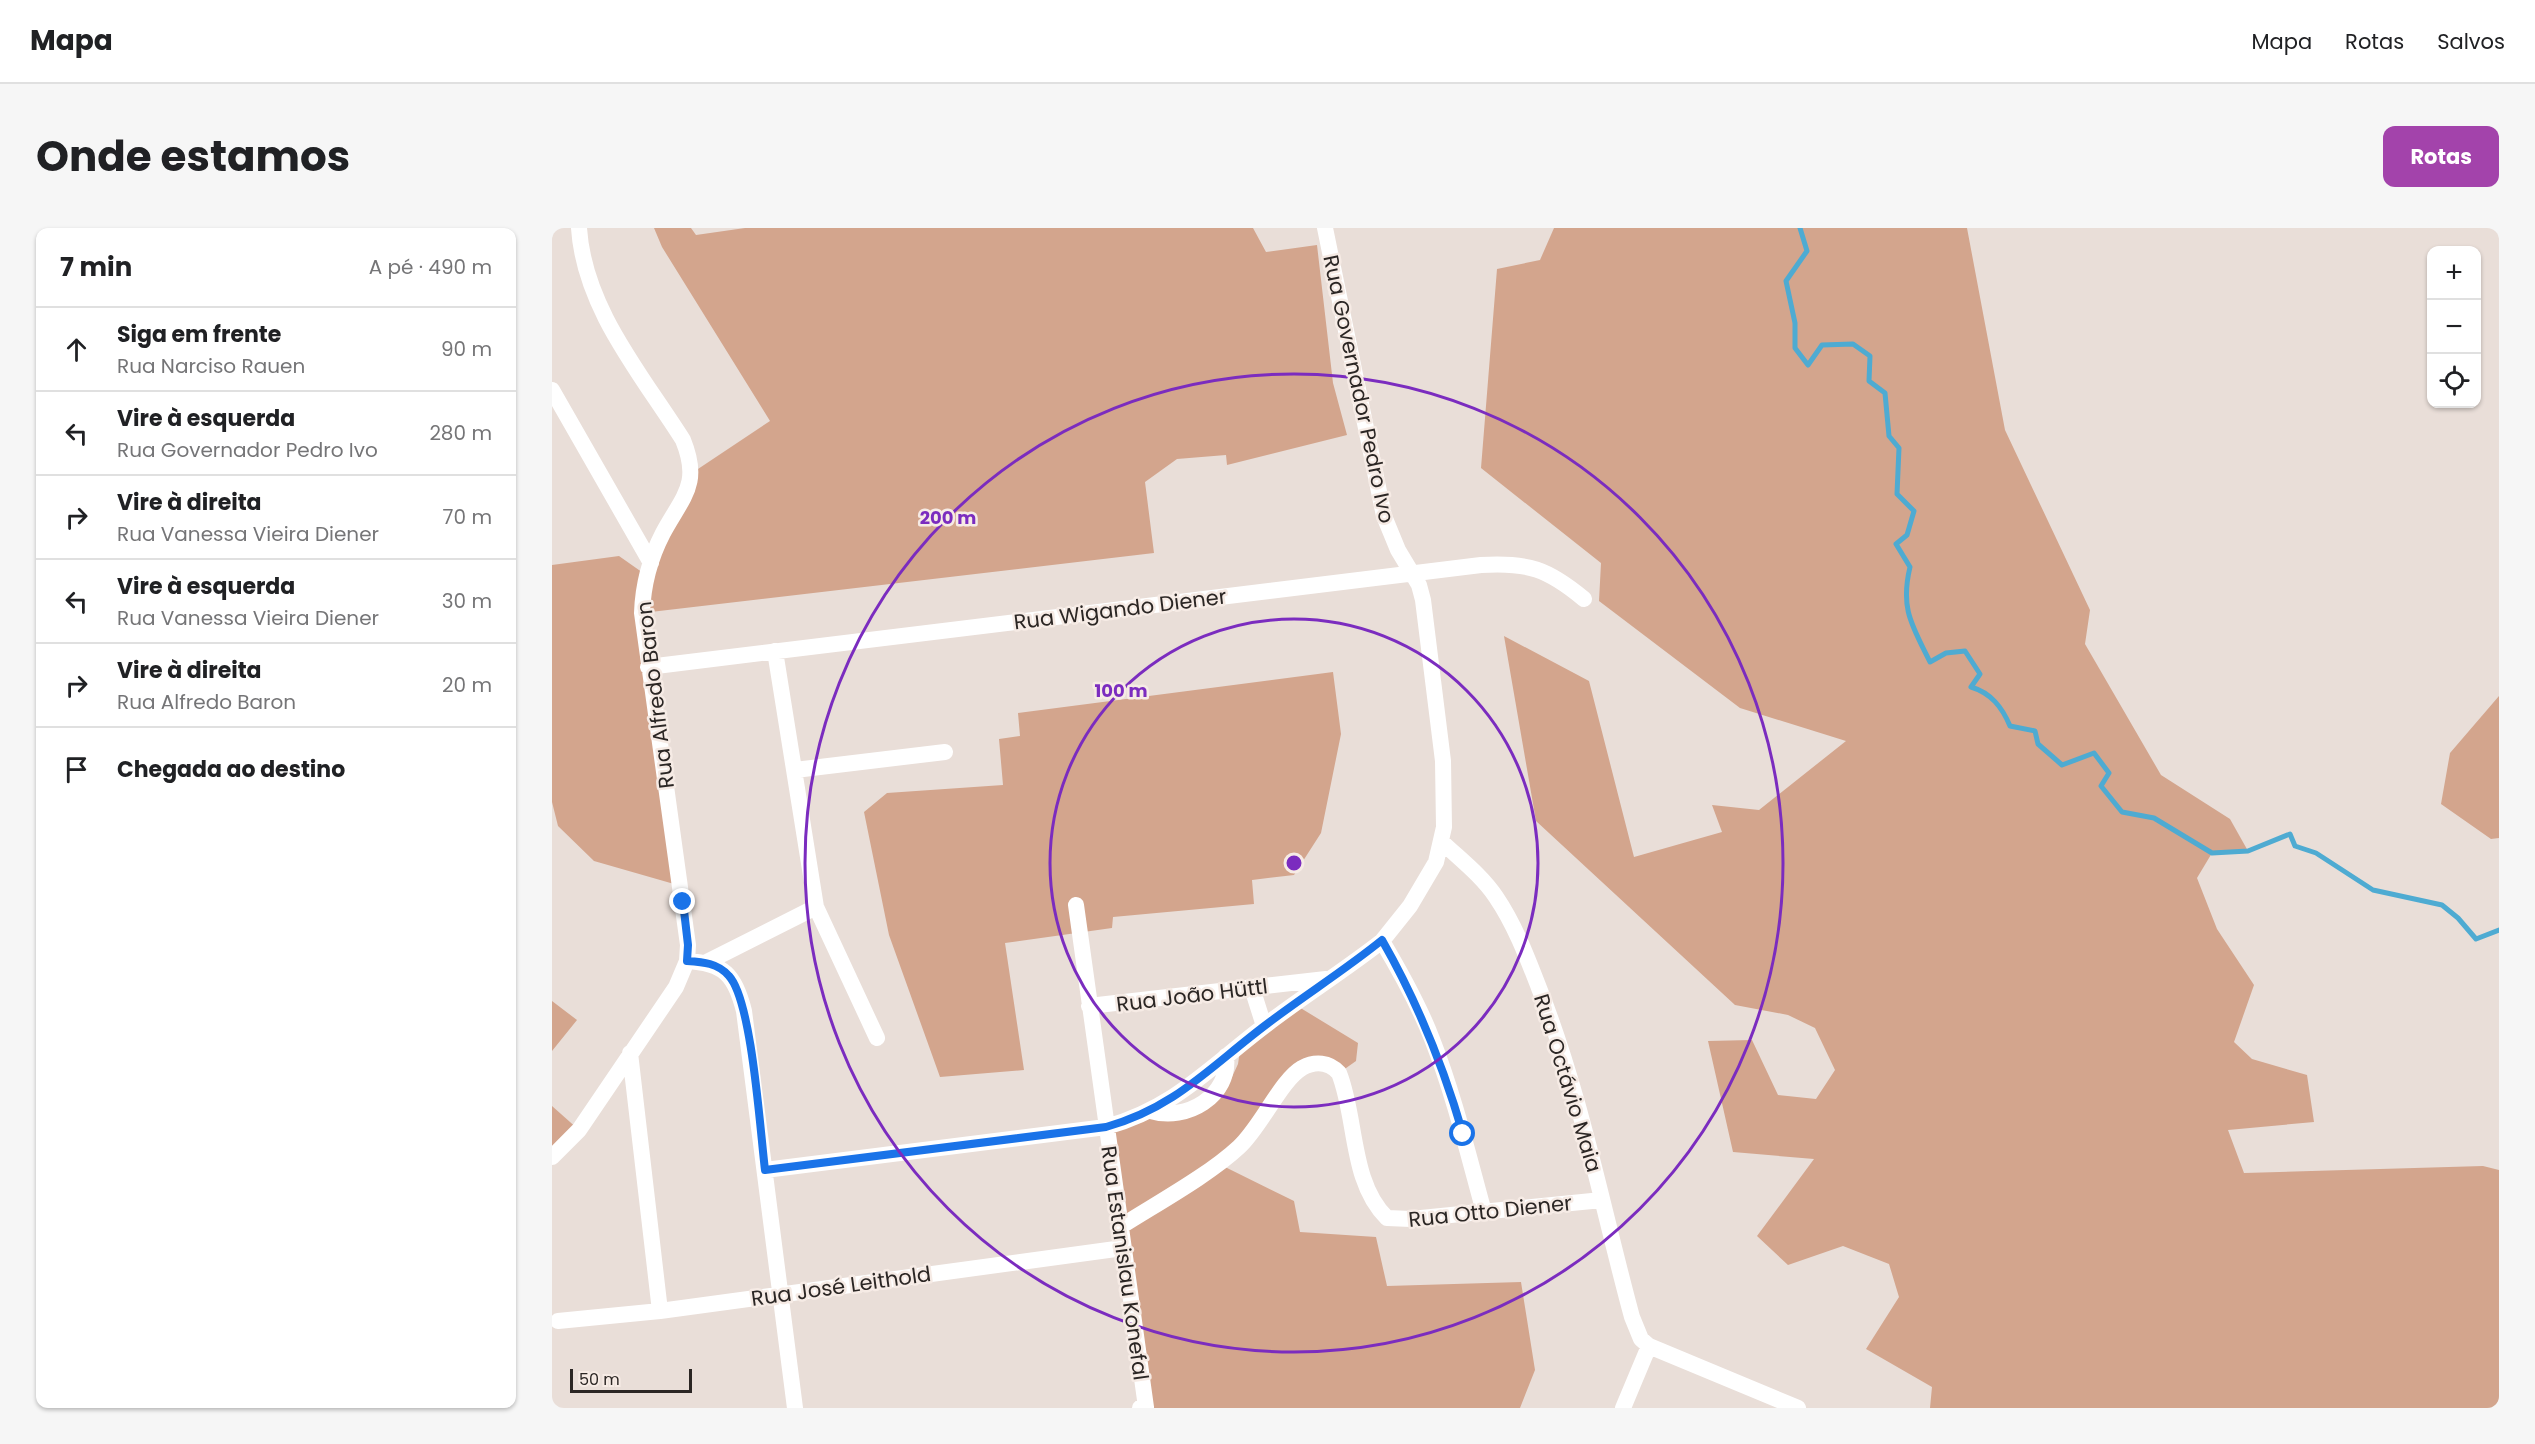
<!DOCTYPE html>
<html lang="pt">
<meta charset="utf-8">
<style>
:root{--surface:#fff;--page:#f6f6f6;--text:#202124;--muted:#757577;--line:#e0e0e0;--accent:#a343ab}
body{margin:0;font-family:Poppins,sans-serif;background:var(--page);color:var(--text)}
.controls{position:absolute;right:18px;top:18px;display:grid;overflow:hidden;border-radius:12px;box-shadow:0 2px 4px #0004}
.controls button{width:54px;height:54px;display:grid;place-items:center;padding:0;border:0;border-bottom:2px solid var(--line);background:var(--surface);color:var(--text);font:30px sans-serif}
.scale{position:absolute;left:18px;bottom:15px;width:122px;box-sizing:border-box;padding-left:6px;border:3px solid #2b2624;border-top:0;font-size:16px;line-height:21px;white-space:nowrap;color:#2b2624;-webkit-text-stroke:4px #f6ebe5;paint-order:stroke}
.stop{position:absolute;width:18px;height:18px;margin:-14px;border:4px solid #1a73e8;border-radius:50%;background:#fff}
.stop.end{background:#1a73e8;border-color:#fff;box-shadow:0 2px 6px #0008}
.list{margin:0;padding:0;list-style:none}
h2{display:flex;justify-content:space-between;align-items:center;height:78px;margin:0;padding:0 24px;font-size:26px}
h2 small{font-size:20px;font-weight:400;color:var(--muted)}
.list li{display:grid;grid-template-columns:39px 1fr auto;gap:18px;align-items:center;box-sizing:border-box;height:84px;padding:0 24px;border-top:2px solid var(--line)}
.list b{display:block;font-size:22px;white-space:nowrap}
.list p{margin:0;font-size:20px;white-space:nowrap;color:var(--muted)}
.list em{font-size:20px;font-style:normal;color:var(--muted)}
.icon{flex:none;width:33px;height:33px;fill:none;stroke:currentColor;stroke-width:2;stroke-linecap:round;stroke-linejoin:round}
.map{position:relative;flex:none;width:1947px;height:1180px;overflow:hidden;border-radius:12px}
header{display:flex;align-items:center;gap:36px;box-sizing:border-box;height:84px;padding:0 30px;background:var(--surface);border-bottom:2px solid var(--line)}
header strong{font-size:28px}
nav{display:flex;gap:33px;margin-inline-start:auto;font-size:21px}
.intro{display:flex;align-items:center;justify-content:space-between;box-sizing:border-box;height:144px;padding:0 36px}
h1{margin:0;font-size:42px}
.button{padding:15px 27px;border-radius:12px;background:var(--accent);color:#fff;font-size:21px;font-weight:700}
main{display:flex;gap:36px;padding:0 36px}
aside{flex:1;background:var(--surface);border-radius:12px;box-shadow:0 2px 4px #0004}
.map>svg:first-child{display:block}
</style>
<header>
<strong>Mapa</strong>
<nav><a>Mapa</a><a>Rotas</a><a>Salvos</a></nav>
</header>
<div class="intro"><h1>Onde estamos</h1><a class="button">Rotas</a></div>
<main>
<aside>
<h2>7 min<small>A pé · 490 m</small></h2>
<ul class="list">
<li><svg class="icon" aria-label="ahead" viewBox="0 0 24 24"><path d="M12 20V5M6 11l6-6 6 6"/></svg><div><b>Siga em frente</b><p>Rua Narciso Rauen</p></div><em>90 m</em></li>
<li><svg class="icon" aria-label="left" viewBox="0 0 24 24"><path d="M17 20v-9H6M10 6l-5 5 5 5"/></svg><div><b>Vire à esquerda</b><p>Rua Governador Pedro Ivo</p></div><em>280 m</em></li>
<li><svg class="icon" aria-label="right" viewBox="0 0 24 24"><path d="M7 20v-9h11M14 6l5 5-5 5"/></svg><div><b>Vire à direita</b><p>Rua Vanessa Vieira Diener</p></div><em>70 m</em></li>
<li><svg class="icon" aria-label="left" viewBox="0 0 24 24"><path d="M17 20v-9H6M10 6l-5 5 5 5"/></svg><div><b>Vire à esquerda</b><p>Rua Vanessa Vieira Diener</p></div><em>30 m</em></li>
<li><svg class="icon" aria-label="right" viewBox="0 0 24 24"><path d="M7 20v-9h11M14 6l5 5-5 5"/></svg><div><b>Vire à direita</b><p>Rua Alfredo Baron</p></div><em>20 m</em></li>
<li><svg class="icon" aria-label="arrive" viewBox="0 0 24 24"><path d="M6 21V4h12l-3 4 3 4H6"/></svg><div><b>Chegada ao destino</b></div></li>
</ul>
</aside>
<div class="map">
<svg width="1947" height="1180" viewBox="0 0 1947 1180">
<rect width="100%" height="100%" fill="#e9ded8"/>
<path fill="#d3a58d" d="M102,0H139L144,7L193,0H701L714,24L765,17L781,155L795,207L675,237L674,227L625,231L593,254L602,325L90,385L129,658L42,633L6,598L0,574V337L67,328L94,347L140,245L218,193L110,19Z
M1002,0H1415L1453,202L1538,382L1533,416L1609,547L1678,591L1696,623L1660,625L1645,650L1665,701L1702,757L1682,814L1700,831L1755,847L1762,894L1676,902L1692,945L1931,938L1947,942V1180H1378L1380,1159L1314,1121L1347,1069L1337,1036L1291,1018L1236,1037L1205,1008L1262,931L1181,924L1156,813L1200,812L1226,867L1264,871L1283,842L1263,800L1236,787L1183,777L984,593L952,408L1037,453L1082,629L1170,604L1160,577L1207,582L1294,513L1188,480L1047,373L1049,335L929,240L945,41L988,32Z
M781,444L789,506L769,605L742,647L700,652L702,676L561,689L560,700L453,715L472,842L388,849L337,707L312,584L335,565L451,557L447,511L468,508L466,485Z
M1947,468V610L1939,611L1889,576L1898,525Z
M0,773L25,792L0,823Z
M742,776L806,815L804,833L787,845L760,836L665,935L742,973L748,1004L824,1009L835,1058L969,1054L983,1142L968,1180H588L554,899L673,864L686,836L689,816Z
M0,878L27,902L0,929Z"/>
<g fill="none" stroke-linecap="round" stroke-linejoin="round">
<path stroke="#4eabd2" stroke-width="5" d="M1248,0L1255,23L1234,53L1243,95V120L1256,137L1270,117L1301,116L1318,128L1317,153L1333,165L1337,208L1347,220L1345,266L1362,283L1355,307L1344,316L1358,339C1348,381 1360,397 1378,434L1394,425L1413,423L1428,446L1419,459C1439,465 1450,479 1458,498L1483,503L1486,516L1510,537L1542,525L1557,545L1549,558L1570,584L1602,590L1660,625L1696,623L1738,606L1743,618L1764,625L1821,662L1890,677L1906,690L1924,711L1947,702"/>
<path stroke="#fff" stroke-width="16" d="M0,162L99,335
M223,423L264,679L325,810
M96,439L929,337C976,334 996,341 1032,371
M243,542L393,524
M890,614C909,632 930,648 944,669C963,697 975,729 987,760C1029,866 1050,979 1080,1089L1089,1111L1097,1118L1246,1180
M524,677L594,1179L588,1180
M830,713C849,745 867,777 880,811C902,867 916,926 932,984
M135,733C172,735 183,747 192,783L243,1180
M155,734L264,679
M700,760L712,798
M537,778L774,751
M78,825L108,1083
M599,883C634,894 679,868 674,828
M0,929L27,902L124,759L135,733L136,717L90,385C91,356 98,330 111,305C131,268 149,256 131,212C90,147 32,80 27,0
M213,942L554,899C623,880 659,838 715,796C753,767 793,742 830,713L858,678L884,634L892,599L891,533L871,372L867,357L846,322L832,288L773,0
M568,999C604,976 657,947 687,919C709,899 729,852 750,840C763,833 777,834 787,845C805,890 798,954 835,990L859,991L1050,972
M6,1093L108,1083L571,1020
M1071,1180L1097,1118"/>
</g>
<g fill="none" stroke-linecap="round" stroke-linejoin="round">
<path stroke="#1a73e8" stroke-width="8" d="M131,674L136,717L135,733C151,734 166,735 177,748C200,773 208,902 213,942L554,899C623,880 659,838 715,796C753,767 793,742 830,712C866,775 891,837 911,906"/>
</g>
<g fill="none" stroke="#7b2cbf" stroke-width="3">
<circle cx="742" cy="635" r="244"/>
<circle cx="742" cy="635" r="489"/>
</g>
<g text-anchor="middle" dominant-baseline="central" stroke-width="5" stroke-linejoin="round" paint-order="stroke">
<g font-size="21" fill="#2b2624" stroke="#f6ebe5">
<text transform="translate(807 161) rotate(78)">Rua Governador Pedro Ivo</text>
<text transform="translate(568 381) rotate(-7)">Rua Wigando Diener</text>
<text transform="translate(103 467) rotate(-97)">Rua Alfredo Baron</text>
<text transform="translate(640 767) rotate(-7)">Rua João Hüttl</text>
<text transform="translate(1016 855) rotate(73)">Rua Octávio Maia</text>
<text transform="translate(938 983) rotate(-6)">Rua Otto Diener</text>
<text transform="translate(573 1035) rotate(82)">Rua Estanislau Konefal</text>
<text transform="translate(289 1058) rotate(-8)">Rua José Leithold</text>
</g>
</g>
<circle cx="742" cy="635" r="9" fill="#7b2cbf" stroke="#f6ebe5" stroke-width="3"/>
<g font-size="18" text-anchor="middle" font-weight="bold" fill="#7b2cbf" stroke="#f6ebe5" stroke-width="5" stroke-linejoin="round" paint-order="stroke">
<text x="396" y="296">200 m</text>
<text x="569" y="469">100 m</text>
</g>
</svg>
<div class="controls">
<button>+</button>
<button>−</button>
<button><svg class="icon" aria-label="locate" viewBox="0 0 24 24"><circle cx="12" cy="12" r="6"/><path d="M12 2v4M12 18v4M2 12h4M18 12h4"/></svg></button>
</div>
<div class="scale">50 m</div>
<div class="stop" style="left:911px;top:906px"></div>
<div class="stop end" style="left:131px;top:674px"></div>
</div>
</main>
